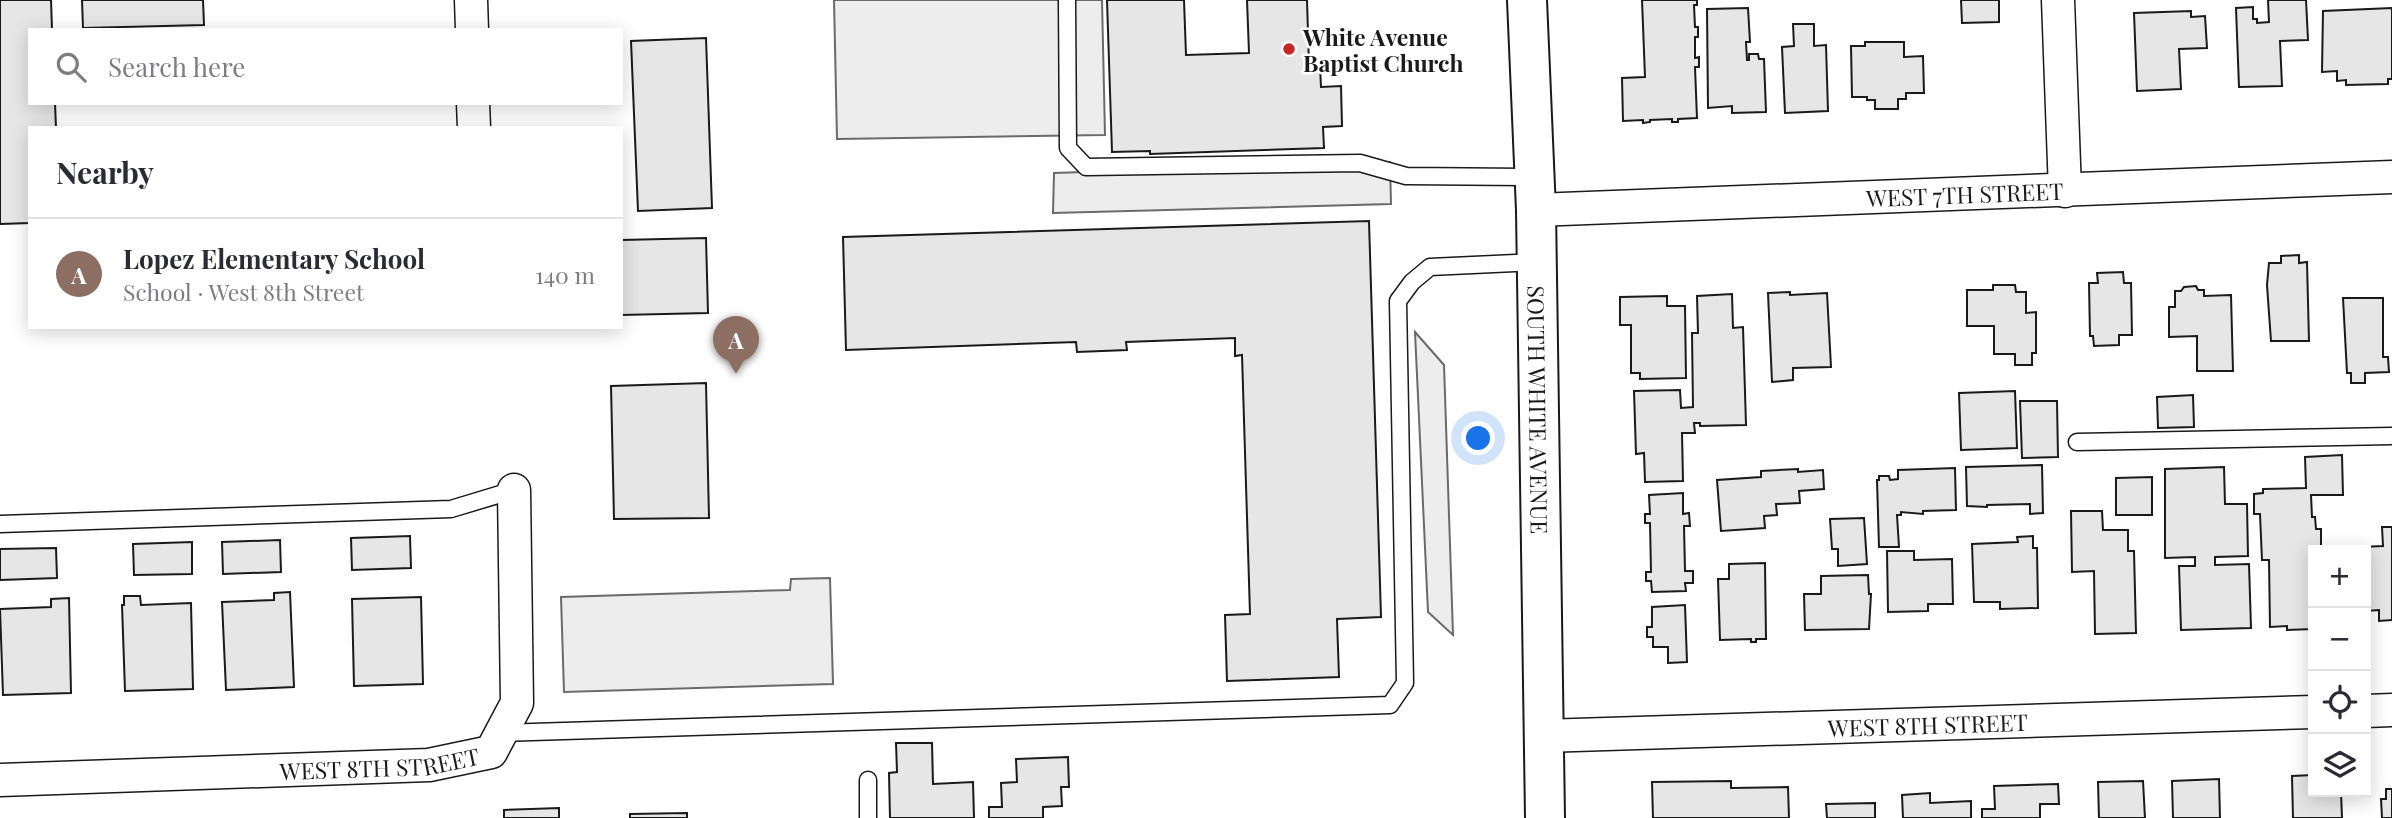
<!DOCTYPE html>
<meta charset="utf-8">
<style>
:root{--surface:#fff;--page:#f7f7f7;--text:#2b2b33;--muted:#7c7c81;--line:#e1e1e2;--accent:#c62828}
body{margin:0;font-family:"Playfair Display",serif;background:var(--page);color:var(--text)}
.controls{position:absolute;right:21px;bottom:21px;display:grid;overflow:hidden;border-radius:0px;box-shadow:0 4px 18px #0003}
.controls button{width:63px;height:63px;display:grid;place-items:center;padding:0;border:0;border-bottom:2px solid var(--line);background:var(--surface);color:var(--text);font:35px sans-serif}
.you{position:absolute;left:1479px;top:439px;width:24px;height:24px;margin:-18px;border:5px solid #fff;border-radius:50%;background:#1a73e8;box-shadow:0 0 0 10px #1a73e833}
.badge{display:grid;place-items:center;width:46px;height:46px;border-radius:50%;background:var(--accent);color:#fff;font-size:23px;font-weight:700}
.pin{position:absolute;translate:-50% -58px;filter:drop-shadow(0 2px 4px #0008)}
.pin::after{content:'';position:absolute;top:37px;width:24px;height:21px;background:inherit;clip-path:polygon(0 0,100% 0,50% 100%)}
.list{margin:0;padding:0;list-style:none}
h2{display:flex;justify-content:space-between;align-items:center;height:91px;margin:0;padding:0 28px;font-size:30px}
h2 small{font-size:23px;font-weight:400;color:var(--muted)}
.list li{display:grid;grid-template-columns:46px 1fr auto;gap:21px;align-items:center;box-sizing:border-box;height:112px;padding:0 28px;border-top:2px solid var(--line)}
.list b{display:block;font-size:26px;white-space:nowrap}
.list p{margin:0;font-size:23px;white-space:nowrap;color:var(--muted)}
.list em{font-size:23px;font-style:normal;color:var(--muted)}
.icon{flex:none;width:38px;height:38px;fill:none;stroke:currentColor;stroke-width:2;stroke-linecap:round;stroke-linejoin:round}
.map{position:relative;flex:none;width:2392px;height:818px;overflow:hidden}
.search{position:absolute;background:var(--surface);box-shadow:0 4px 18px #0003;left:28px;top:28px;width:595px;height:77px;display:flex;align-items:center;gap:18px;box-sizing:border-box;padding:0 24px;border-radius:0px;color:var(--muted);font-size:26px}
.panel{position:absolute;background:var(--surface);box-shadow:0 4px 18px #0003;left:28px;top:126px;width:595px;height:203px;border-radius:0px}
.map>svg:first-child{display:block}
</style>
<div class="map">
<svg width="2392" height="818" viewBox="0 0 2392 818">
<rect width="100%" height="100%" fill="#fff"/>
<path fill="#ededed" stroke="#6a6a6a" stroke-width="2" d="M834,0H1102L1105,135L837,139Z
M1390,162L1391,204L1053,213L1054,173Z
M1415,332L1444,365L1453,635L1428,612Z
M830,578L833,684L564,692L561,597L790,590L791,579Z"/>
<path fill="#e6e6e6" stroke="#1a1a1a" stroke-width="2" d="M0,0H51L52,30H30V103H55L56,128H30V223L0,224Z
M82,0H203L204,25L83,28Z
M1107,0H1184L1186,55L1249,53L1247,0H1307L1309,65H1320L1321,87L1341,86L1342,126L1323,127L1324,148L1150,154V151L1112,152Z
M1642,0H1697V5H1694L1695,27H1698V37H1695V58L1699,57V67H1695L1697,118L1678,119V122H1672V119L1650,120V122L1643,123V120L1623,121L1622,78L1645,77Z
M1961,0H1999V22L1962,23Z
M2268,0H2306L2308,40L2280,41L2282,86L2239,87L2236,8L2253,7V19H2257V23L2269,22Z
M1748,8L1750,42H1746L1747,60H1749V54H1758L1759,59H1764L1766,112L1732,113V106L1708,108L1707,9Z
M2392,8V79H2388V84L2346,85V80L2337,81V71L2322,72L2323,11Z
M2191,11V17L2205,16L2207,48L2179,49L2181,89L2137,91L2134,13Z
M1793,24H1814V46L1826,45L1828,111L1785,113L1782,47L1794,46Z
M706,38L712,208L638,211L631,41Z
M1865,42H1904V57L1923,56L1924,93H1906V99H1898V109H1875V100H1867V97H1852L1851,46H1865Z
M1369,221L1381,617L1337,619L1339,677L1227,681L1225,615L1250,614L1242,355L1235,356V338L1126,342L1127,350L1077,352L1076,342L846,350L843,237Z
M706,238L708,313L621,315V240Z
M2299,255V263L2307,262L2309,341H2271L2267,285L2269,263H2281V256Z
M2123,272L2124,283H2131L2132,335H2119V345L2094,346L2093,336H2090L2089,283H2098L2097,273Z
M1993,285H2015L2016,292H2026V313L2036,312V353H2032V365H2015V354H1994V326H1967V290H1993Z
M2196,286L2198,290H2204V296L2231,295L2233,371H2197V336L2169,337V307H2175V291H2181L2184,287Z
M1790,292V295L1827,293L1831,367L1793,368V380L1772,382L1768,293Z
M1732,294L1733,328L1743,327L1746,425L1700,426V423H1694L1695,433H1682L1683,481L1645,482L1644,453L1636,454L1634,391L1680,390L1681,408L1693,407L1692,333H1698L1697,296Z
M1667,296V306H1685L1686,378L1640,379V373H1631V325H1620V297Z
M2343,298H2383V357H2388L2389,372L2365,373V383H2351V373H2347Z
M706,383L709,518L614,519L611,386Z
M2015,391L2017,448L1961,450L1959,393Z
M2193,395L2194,427L2158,428L2157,397Z
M2020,401H2057L2058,457L2022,458Z
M2342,455L2343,495H2311L2312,517H2315L2316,529H2321V550H2313V629L2287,630V626L2270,627L2269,560H2262L2260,514H2254V494L2263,493V489L2306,488L2305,457Z
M2042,465L2043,513L2030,514V504L1987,505V507L1967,506L1966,467Z
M2224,467L2225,504H2247L2248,556L2215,557V565L2249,564L2251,628L2181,630L2179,566H2195V557L2165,558V469Z
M1955,468L1956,510L1923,511V514L1901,512V515H1897L1899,547H1879L1877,480H1879V476H1889L1890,480L1898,479V470Z
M1798,469V472L1823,470L1824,489L1799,491L1800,503L1776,504L1777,515L1764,516L1765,528L1721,531L1717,480L1761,477V471Z
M2152,477V515H2116V478Z
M1683,493V514L1689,513L1690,526H1684L1685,571H1693V583H1685L1686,591L1652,592L1651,581H1646V572H1651L1650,523H1645V514H1650L1649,495Z
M2071,511H2102L2103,530H2128V551H2134L2136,633L2095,634L2094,571L2072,572Z
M1864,518L1867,564L1838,566V549H1832L1830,519Z
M2382,527H2392V620L2379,621V610L2366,611V550H2362L2361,547L2383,546Z
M410,536L411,568L352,570L351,538Z
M2033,536V548H2037L2038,608L2000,609V602H1974L1972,544L2018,542L2017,537Z
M280,540L281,572L223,574L222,542Z
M192,542V574L134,575L133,544Z
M56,548L57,578L0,580V549Z
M1887,551H1914V560L1952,559L1953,604H1928V611L1888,612Z
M1765,563L1766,639H1756V642H1751V639L1720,640L1718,579H1729V564Z
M1868,575L1869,594H1871L1869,629L1805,630L1804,594H1821V576Z
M290,592L294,687L226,690L222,602L274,600V593Z
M124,596H140L141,605L191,603L193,689L125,691L122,605H124Z
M421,597L423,684L354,686L352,599Z
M69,598L71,693L3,695L0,609L51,607V599Z
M1685,605L1687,662L1668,663V647H1653V637H1647V627H1652V607Z
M896,743H932L933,784L973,782L974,818H890L889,773L897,772Z
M1068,757L1069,787H1061L1062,806L1043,807V818H989V807H1002L1001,783L1017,782L1016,759Z
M2313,775V792H2341L2342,818H2293L2292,776Z
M2219,779L2220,818H2173L2172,781Z
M1731,781V788L1788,787L1789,818H1653L1652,782Z
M2143,781L2145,818H2099L2098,782Z
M2058,784L2059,804H2040V818H1982V809H1995L1994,786Z
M2386,789H2392V818H2382L2381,799H2386Z
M1930,793V803L1971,801V818H1903L1902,795Z
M1875,803V818H1827L1826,804Z
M559,808V818H504V810Z
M687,813V818H630V814Z"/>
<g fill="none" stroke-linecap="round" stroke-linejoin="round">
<defs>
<path id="service" d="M1067,0L1068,148L1086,167L1360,163L1406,176L1534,177
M2077,442L2392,436
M0,524L451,509L514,490
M501,733L1390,705L1405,683L1398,301L1412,282L1430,267L1536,262
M868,780V818"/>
<g id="minor">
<path d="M471,0L472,30"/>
<path d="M2058,0L2065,191"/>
<path d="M473,103L474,128"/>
<path id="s1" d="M1536,210L2392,177"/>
<path d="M2366,711L2392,710"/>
<path id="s2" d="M1543,736L2313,712"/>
<path id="s3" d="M0,780L429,765L491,752L517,703L514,490"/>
</g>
<g id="tertiary">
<path id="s4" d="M1527,0L1536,210L1545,818"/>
</g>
</defs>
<use href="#service" stroke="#1a1a1a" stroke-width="19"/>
<use href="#minor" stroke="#1a1a1a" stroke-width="35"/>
<use href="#tertiary" stroke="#1a1a1a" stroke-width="42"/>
<use href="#service" stroke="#fff" stroke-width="16"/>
<use href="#minor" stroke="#fff" stroke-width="32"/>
<use href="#tertiary" stroke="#fff" stroke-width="38"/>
</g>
<circle fill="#c62828" stroke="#fff" stroke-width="2.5" cx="1289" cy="49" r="7"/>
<g text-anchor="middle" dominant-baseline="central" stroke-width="5" stroke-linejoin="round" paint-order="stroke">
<g font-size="23" font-weight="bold" fill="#1a1a1a" stroke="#fff" text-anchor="start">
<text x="1303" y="36">White Avenue<tspan x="1303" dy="26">Baptist Church</tspan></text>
</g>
<g font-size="23" fill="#1a1a1a" stroke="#fff">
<text stroke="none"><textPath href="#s1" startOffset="429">WEST 7TH STREET</textPath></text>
<text stroke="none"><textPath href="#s4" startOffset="410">SOUTH WHITE AVENUE</textPath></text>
<text stroke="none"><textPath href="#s2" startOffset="385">WEST 8TH STREET</textPath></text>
<text stroke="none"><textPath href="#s3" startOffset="380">WEST 8TH STREET</textPath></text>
</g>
</g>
</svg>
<div class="controls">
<button>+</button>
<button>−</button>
<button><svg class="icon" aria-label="locate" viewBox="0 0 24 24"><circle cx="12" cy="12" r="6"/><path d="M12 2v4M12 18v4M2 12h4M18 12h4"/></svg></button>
<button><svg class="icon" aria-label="layers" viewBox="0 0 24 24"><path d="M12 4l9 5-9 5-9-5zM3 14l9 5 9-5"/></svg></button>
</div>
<div class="you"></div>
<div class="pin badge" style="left:736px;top:374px;background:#8d6e63">A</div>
<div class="search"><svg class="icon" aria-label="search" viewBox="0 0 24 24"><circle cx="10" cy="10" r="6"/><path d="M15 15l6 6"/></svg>Search here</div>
<section class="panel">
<h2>Nearby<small></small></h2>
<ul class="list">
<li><span class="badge" style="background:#8d6e63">A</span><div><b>Lopez Elementary School</b><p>School · West 8th Street</p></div><em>140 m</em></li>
</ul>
</section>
</div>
